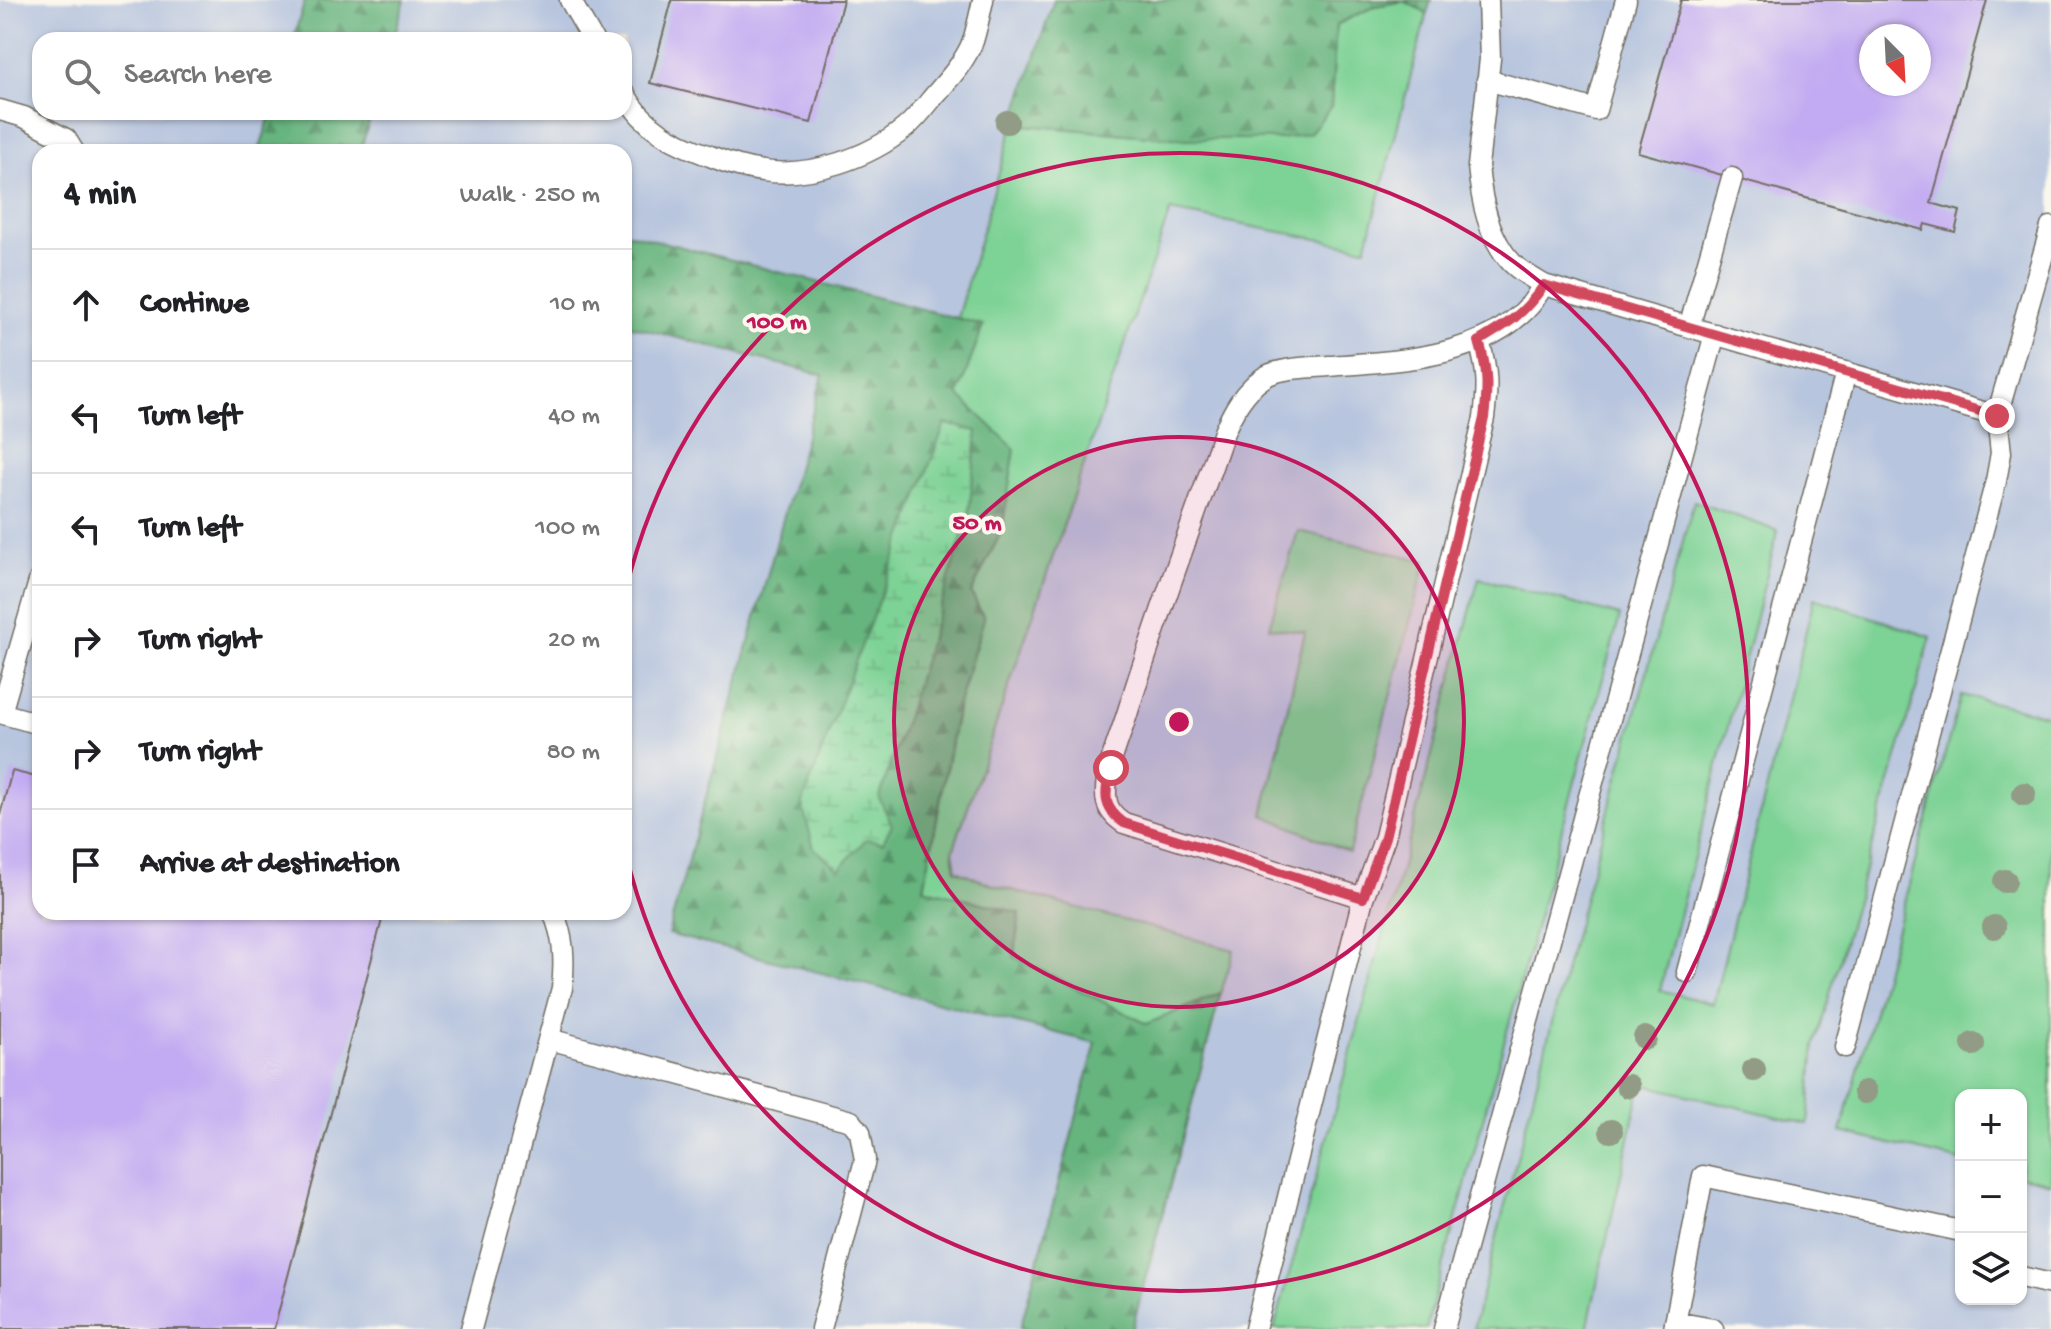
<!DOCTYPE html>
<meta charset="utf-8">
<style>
:root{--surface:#fff;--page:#f2f2f2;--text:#202124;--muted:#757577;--line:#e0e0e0}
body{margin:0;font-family:"Gochi Hand",sans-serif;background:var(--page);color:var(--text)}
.controls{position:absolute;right:24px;bottom:24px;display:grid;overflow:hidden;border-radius:16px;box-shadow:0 2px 6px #0004}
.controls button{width:72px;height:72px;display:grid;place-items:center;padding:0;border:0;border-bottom:2px solid var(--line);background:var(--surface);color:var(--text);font:40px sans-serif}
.compass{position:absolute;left:1859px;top:24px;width:72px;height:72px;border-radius:50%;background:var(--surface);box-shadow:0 2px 6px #0004;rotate:156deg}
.stop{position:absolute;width:24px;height:24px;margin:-18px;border:6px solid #d1495b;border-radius:50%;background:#fff}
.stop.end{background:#d1495b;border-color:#fff;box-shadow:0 2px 8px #0008}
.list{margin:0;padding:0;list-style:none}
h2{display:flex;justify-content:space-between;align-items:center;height:104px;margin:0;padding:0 32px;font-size:34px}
h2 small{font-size:26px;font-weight:400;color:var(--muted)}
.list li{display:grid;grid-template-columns:52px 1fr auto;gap:24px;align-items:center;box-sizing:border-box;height:112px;padding:0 32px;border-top:2px solid var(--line)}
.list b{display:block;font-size:30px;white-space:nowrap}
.list em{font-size:26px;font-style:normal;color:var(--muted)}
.icon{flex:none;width:44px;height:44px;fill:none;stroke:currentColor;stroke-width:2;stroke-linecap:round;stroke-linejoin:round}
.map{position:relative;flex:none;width:2051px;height:1329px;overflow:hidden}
.search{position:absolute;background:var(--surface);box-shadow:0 2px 6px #0004;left:32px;top:32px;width:600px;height:88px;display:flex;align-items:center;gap:20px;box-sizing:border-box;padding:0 28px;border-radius:24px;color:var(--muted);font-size:30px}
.panel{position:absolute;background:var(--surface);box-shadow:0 2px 6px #0004;left:32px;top:144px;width:600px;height:776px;border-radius:24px}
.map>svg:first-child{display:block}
</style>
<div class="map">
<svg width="2051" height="1329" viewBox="0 0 2051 1329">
<defs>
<pattern id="forest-firs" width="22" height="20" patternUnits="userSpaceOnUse" patternTransform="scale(2)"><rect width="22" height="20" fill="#66b47e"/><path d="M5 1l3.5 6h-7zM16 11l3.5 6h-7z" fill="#549367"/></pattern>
<pattern id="wetland-marsh" width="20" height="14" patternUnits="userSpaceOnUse" patternTransform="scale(2)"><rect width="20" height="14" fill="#7dd295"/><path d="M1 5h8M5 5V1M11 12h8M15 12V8" fill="none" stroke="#6cb481"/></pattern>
</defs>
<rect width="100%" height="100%" fill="#fbf7ec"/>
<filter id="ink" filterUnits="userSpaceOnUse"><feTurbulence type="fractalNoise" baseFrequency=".0125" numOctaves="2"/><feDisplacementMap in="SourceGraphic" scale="16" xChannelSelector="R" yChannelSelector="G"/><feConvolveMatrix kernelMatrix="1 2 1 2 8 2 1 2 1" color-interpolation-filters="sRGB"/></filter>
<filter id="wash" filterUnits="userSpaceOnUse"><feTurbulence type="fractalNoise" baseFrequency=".006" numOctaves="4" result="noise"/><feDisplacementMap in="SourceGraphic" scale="32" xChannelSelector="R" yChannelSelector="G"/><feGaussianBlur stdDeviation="1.8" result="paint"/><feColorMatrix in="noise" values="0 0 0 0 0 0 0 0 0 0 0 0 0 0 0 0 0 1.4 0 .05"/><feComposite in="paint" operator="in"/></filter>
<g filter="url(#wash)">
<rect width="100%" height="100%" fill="#f2e7cc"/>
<path fill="#b7c5de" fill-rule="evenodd" d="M0,0H305L293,40H40V112H271L259,152H40V912H624V324L823,374L668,934L1097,1043L1020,1329H0Z
M405,0H1054L1013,124L957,318L624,232V152H361L372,112H624V40H393Z
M1431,0H2051V990L2021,1095H1961V1299H2021V1176L2051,1183V1329H1132L1234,950L993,885L956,870L953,851L1170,210L1366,247ZM1871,36H1919V84H1871Z"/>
<path fill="#7dd295" stroke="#547e60" stroke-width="2" d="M1404,1L1427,13L1366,248L1170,211L953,851L956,870L993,885L1234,950L1221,993L1147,1024L1014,957L924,889L958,704L984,618L971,593L1002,530L958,395L983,326L957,318L1013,124L1183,139H1281L1331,107L1336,25L1375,6Z
M1694,501L1778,531L1660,990L1713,1004L1814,598L1931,637L1815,1046L1808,1124L1641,1084L1587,1329H1473L1574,937Z
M1298,531L1426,561L1349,852L1263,815L1305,632L1269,627Z
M1479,578L1620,616L1426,1329H1274L1396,889Z
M1961,695L2051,716V1183L2021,1176V1095H1961V1161L1841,1132Z"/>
<path fill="url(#forest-firs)" stroke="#487054" stroke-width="2" fill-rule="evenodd" d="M305,0H405L393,40H293Z
M1054,0H1431L1427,13L1404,1L1375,6L1336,25L1331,107L1310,133L1282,139H1183L1013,124Z
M271,112H372L360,152H259Z
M624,232L983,325L958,395L1015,449L1002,530L971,593L984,618L958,704L924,888L1020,913L1014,957L1147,1024L1221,993L1132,1329H1020L1096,1043L668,934L823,375L624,324ZM946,424L977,431L969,513L907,715L879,798L883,842L866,838L855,849Z"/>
<path fill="url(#wetland-marsh)" stroke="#547e60" stroke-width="2" d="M945,424L977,431L969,513L907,715L879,798L892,825L883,842L866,839L839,869L814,848L802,804Z"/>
<g id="blocks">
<path fill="#c2abf2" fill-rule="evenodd" d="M672,0H843L811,123L650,83Z
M1681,0H1987L1931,203L1960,211L1955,232L1925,224L1923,230L1638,152ZM1871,36H1919V84H1871Z
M12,771L40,778V912H384L274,1329H0V815Z"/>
</g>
</g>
<g filter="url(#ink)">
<use href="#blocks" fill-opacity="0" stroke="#716d63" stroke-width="2"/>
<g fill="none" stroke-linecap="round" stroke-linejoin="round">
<defs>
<path id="lane" d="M570,0L593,40
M1488,0L1490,59L1478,166C1481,199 1488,238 1512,263C1521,272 1532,278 1544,285L1997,416
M1487,80L1596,110L1626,0
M624,93C645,129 672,142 710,156C727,163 744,169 763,171C809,178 869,158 905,128C916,119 925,107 934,96C949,79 964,63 973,41C977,28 980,14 983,0
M0,110L24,117L66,139L74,152
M1689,327L1732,178
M0,713L40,724
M1,713L40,578
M1363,898L1124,823C1113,816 1106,808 1106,794C1105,769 1121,735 1128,711C1157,617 1192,525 1224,432C1233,411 1244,391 1263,378C1279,367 1310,368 1329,366C1395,361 1482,359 1530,305C1535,299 1539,291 1544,285
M1687,972L1846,372
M549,1039L851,1121L860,1132L865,1160L821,1329
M1845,1047L1996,481L2001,453L1997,416L2051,227
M2021,1277L2051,1284
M1675,1322L1713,1329
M471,1329L562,988C565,960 564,937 553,912
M1255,1329L1363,898L1385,837L1484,418C1488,386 1488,372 1479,341
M1444,1329L1715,334
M1674,1329L1703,1176L1961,1231"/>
</defs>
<use href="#lane" stroke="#716d63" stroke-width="23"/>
<use href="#lane" stroke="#fff" stroke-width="20"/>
</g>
<g fill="#929b85">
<circle cx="1007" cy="122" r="12"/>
<circle cx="2024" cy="794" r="12"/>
<circle cx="2005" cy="881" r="12"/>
<circle cx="1994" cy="927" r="12"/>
<circle cx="1645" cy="1038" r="12"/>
<circle cx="1973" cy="1044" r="12"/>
<circle cx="1754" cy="1070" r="12"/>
<circle cx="1628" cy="1086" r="12"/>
<circle cx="1865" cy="1092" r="12"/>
<circle cx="1611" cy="1131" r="12"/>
</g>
</g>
<g fill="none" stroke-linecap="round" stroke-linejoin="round" filter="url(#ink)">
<path stroke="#d1495b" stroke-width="10" d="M1111,768C1105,792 1101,807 1124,823L1363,898L1385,837L1484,418C1488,387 1488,372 1479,341C1509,323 1524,314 1544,285L1997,416"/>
</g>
<circle cx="1179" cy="722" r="285" fill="#c2185b" fill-opacity=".12"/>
<g fill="none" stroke="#c2185b" stroke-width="4">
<circle cx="1179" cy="722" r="285"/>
<path d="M625 594A569 569 0 1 1 625 850"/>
</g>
<circle cx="1179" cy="722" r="12" fill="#c2185b" stroke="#fbf7ec" stroke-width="4"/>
<g font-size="24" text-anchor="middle" font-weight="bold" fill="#c2185b" stroke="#fbf7ec" stroke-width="8" stroke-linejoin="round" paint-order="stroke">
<text x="777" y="328">100 m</text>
<text x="977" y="529">50 m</text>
</g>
</svg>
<div class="controls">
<button>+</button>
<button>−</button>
<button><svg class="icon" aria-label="layers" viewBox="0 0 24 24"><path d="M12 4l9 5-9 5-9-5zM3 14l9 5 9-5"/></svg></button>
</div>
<svg class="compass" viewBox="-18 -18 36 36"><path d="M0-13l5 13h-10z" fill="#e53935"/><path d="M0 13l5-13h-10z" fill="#757577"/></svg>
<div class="stop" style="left:1111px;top:768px"></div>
<div class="stop end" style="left:1997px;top:416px"></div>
<div class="search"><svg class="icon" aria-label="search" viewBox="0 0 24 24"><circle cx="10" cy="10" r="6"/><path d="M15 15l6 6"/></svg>Search here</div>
<section class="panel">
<h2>4 min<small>Walk · 250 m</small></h2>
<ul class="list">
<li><svg class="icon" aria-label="ahead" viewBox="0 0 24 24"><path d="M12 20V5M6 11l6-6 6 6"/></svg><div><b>Continue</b></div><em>10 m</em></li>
<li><svg class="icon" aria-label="left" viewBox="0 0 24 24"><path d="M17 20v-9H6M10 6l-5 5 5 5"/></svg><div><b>Turn left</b></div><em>40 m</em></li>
<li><svg class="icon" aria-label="left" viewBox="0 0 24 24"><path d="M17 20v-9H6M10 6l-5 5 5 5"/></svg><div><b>Turn left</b></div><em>100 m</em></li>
<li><svg class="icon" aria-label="right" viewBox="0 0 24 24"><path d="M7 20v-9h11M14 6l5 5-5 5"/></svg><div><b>Turn right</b></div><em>20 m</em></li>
<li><svg class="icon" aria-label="right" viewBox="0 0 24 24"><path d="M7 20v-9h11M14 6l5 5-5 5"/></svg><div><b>Turn right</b></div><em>80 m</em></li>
<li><svg class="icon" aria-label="arrive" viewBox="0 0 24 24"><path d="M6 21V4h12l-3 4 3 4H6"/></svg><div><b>Arrive at destination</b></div></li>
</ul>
</section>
</div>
